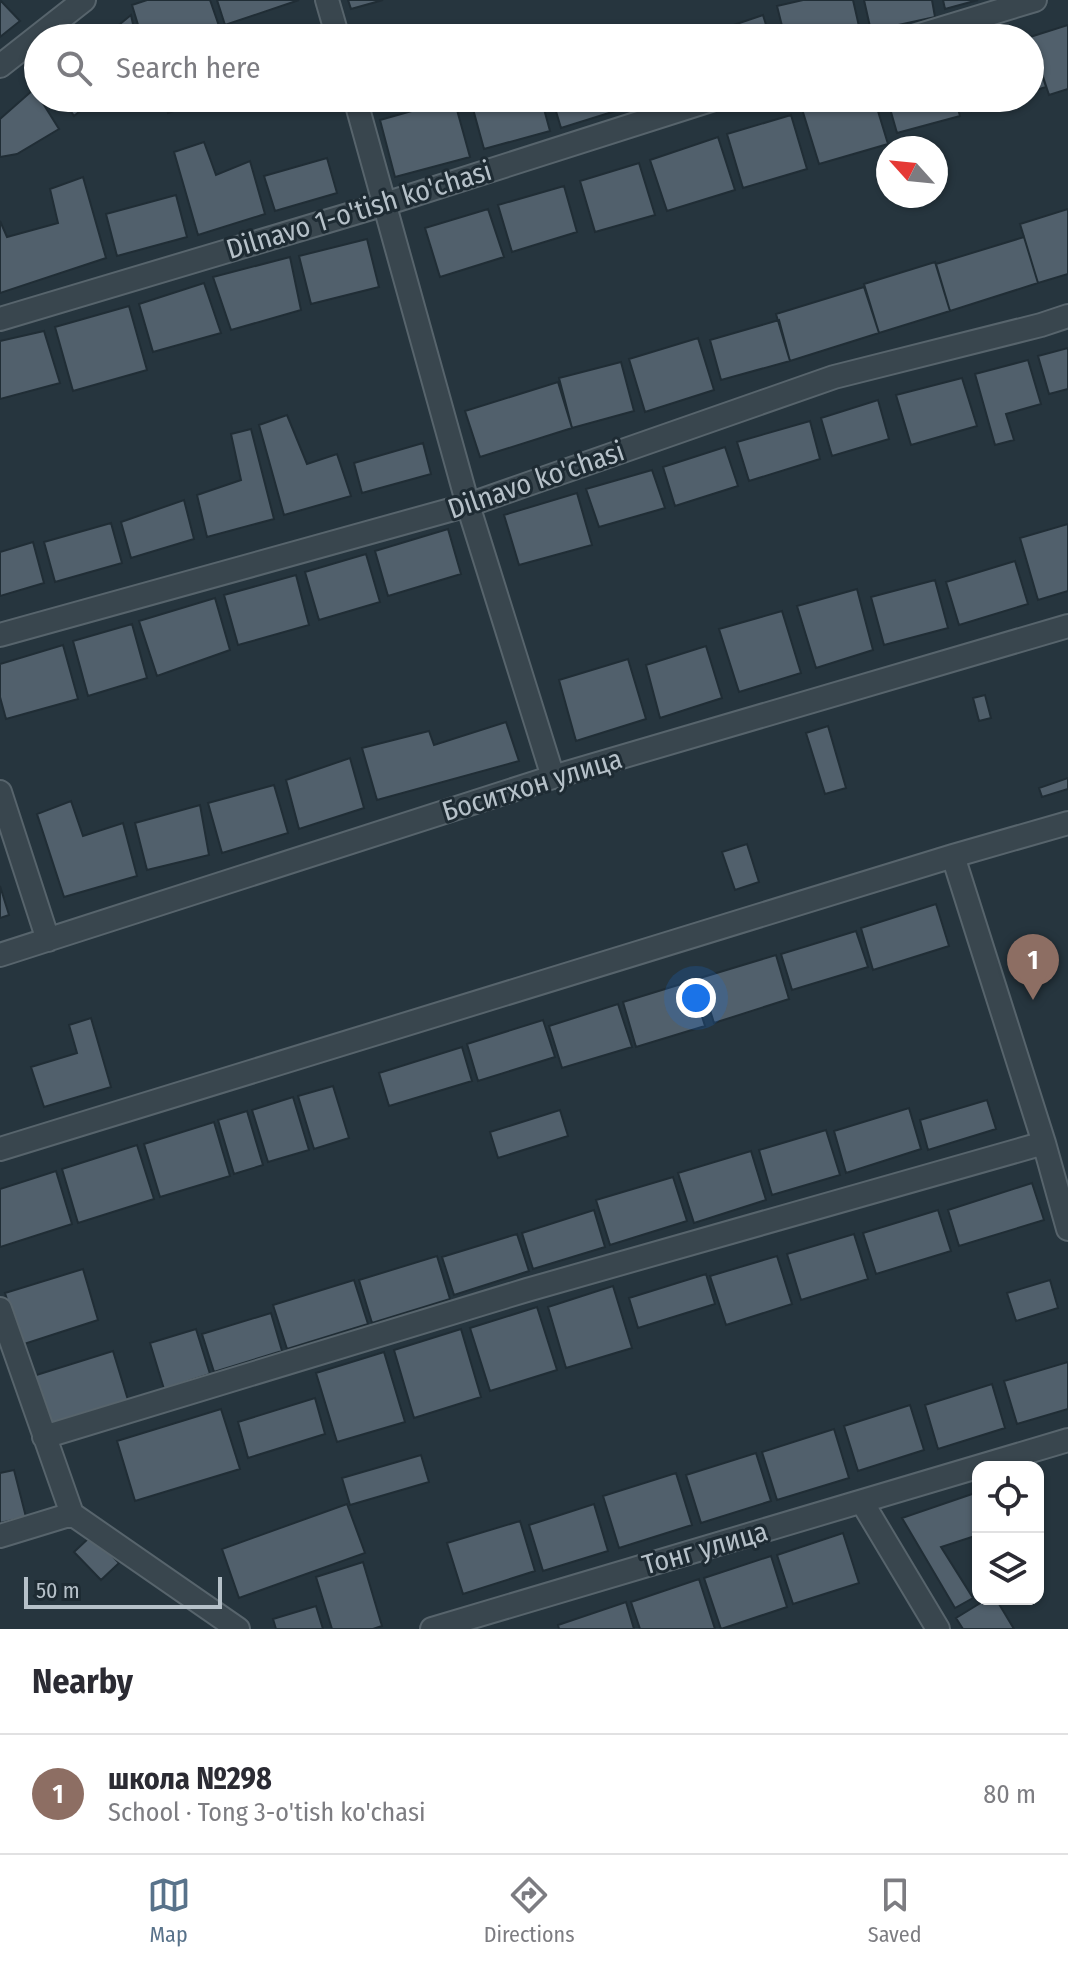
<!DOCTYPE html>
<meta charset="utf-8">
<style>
:root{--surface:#fff;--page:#f2f2f3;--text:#2b2b33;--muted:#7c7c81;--line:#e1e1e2;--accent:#58728a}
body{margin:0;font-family:"Fira Sans Condensed",sans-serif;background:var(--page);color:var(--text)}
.controls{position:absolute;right:24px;bottom:24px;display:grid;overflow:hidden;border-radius:16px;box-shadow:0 2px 6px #0004}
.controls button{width:72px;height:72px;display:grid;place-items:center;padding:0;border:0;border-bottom:2px solid var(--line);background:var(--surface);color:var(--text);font:40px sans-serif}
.compass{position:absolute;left:876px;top:136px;width:72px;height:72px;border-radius:50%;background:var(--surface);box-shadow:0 2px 6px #0004;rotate:297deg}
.scale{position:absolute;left:24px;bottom:20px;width:198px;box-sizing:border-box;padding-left:8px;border:4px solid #b6c1c9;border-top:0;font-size:22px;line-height:28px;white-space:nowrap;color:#b6c1c9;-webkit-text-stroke:6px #1e2b33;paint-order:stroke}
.you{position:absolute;left:696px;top:998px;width:28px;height:28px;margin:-20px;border:6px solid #fff;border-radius:50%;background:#1a73e8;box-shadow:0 0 0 12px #1a73e833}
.badge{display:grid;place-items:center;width:52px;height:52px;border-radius:50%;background:var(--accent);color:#fff;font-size:26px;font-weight:700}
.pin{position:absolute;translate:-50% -66px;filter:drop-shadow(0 2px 4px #0008)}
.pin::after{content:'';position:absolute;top:42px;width:28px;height:24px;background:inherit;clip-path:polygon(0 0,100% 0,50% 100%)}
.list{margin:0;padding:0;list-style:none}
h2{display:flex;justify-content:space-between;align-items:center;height:104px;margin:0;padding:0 32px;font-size:34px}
h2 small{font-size:26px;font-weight:400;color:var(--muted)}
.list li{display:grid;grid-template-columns:52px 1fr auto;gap:24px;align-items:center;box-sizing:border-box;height:120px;padding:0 32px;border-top:2px solid var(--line)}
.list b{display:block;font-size:30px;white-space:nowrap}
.list p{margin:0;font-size:26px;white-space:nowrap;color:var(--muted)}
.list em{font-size:26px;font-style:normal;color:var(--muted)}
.icon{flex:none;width:44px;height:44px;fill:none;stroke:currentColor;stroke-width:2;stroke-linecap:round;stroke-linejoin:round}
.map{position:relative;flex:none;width:1068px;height:1629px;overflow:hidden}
.search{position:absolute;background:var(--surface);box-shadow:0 2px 6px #0004;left:24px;right:24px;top:24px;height:88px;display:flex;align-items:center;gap:20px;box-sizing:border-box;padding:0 28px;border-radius:44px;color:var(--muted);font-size:30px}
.sheet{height:224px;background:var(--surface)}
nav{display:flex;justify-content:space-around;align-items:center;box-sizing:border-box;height:112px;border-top:2px solid var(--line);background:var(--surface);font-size:22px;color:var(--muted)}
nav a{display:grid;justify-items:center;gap:4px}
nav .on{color:var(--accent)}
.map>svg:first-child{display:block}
</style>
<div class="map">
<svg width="1068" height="1629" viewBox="0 0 1068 1629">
<rect width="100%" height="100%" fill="#26353e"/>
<path fill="#51606c" stroke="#202d35" stroke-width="2" d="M0,0L20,21L0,37Z
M147,0H210L219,26L184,38H142L132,5Z
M217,0H299L225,25Z
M348,0H383L351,9Z
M803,0H853L861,35L850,38H785L777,6Z
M864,0H932L935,17L871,31Z
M943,0H978L945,9Z
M131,15L136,38H103Z
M763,15L770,38H705L704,35Z
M1068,25V89L1049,95L1030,37Z
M1030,37L1046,87L1030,92V38H1028Z
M34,89L59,129L17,154L0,157V119Z
M62,98H96L74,116Z
M163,98H193L194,104L168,113Z
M470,98H541L550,131L484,149Z
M552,98H622L625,108L561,128Z
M837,98H874L888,144L819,164L802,109Z
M887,98H955L960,116L897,133Z
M968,98H1012L972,111Z
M454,99L470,157L395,177L380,120Z
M791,115L807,169L743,188L727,134Z
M718,137L735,190L667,211L650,160Z
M204,142L216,175L250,161L265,214L198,235L174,152Z
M327,158L337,193L275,211L264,176Z
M639,163L655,215L595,232L580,181Z
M83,177L106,258L0,293V221L7,237L58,223L50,189Z
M564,186L577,232L512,252L498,205Z
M176,195L187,237L117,256L106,214Z
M488,209L504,257L440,277L425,228Z
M1068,209V274L1038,283L1020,224Z
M1024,237L1038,283L950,311L936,264Z
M367,239L379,287L311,304L299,256Z
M290,257L301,310L231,330L213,277Z
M935,262L950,311L879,333L864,284Z
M204,283L221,333L153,352L139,304Z
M864,287L879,333L790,361L776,314Z
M129,306L147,370L73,391L55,327Z
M779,320L790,361L721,380L710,340Z
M44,331L60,383L0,399V341Z
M698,338L714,390L645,412L629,359Z
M1068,348V389L1049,394L1038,356Z
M1028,360L1041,404L1006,414L1014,440L995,445L975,374Z
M621,362L634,411L572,428L559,378Z
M962,378L977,426L911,445L896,395Z
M558,382L572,428L480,457L465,411Z
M878,400L889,439L832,456L821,418Z
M287,415L307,464L337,454L351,496L284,515L259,425Z
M810,421L820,459L749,481L737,442Z
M251,429L274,519L207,537L197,495L241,480L231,434Z
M423,443L431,474L362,493L354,463Z
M725,447L738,486L675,506L663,467Z
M652,470L665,508L599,527L586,489Z
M577,493L592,545L519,565L504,515Z
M184,500L194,539L131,558L121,522Z
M111,523L122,563L55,582L44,542Z
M1068,524V591L1038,600L1020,538Z
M448,529L461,574L388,596L375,551Z
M33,542L44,583L0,596V552Z
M366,554L380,602L319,620L305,572Z
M1015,561L1028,604L959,625L946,582Z
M296,575L309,625L238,645L224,595Z
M935,580L948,628L884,645L871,597Z
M857,589L873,650L816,668L797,606Z
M215,598L230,650L157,676L139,621Z
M782,611L801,673L739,692L719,629Z
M132,624L147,678L88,696L73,641Z
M63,645L78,699L6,719L0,697V664Z
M706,646L722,698L660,718L646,665Z
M628,659L646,719L576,741L559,680Z
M985,695L991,718L979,721L973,698Z
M506,722L519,761L377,800L362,748L429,731L434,745Z
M828,726L846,788L825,794L806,733Z
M350,758L364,808L299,829L286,780Z
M1068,778V789L1042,797L1039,788Z
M274,785L288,833L222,853L208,803Z
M71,801L83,836L123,823L137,876L64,897L37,814Z
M200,805L209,855L147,870L135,823Z
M747,844L759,882L735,890L722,852Z
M0,886L9,915L0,918Z
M936,904L949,946L873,970L861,928Z
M856,931L868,967L792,990L781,954Z
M776,955L789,999L714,1023L700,978Z
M691,981L705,1026L636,1047L623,1002Z
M618,1004L632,1047L562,1068L549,1026Z
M91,1018L111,1087L44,1107L31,1067L77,1053L69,1025Z
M543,1020L555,1057L478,1081L467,1044Z
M462,1047L472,1081L389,1106L379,1073Z
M333,1086L349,1138L314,1149L298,1096Z
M293,1097L309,1150L268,1162L252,1110Z
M987,1100L996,1129L928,1150L920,1120Z
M909,1108L921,1149L846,1173L834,1131Z
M560,1110L568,1136L498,1158L490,1132Z
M247,1111L263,1165L234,1174L218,1120Z
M214,1122L230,1176L160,1197L144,1144Z
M826,1130L840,1175L772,1195L759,1150Z
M137,1145L154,1199L78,1223L62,1169Z
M751,1151L766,1200L694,1223L678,1173Z
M56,1171L72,1224L0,1247V1189Z
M673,1177L687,1221L610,1245L596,1200Z
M1032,1183L1044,1220L959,1246L948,1210Z
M594,1210L605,1247L533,1269L522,1233Z
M938,1210L951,1251L876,1274L863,1233Z
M517,1234L529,1271L454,1295L442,1257Z
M854,1234L868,1279L801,1300L787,1254Z
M437,1256L450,1299L372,1323L359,1280Z
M777,1256L792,1304L726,1325L710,1276Z
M83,1269L98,1320L21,1345L5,1293Z
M706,1274L715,1304L638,1328L629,1298Z
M354,1280L368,1324L287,1349L273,1305Z
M1050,1280L1058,1308L1016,1321L1007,1293Z
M613,1286L632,1348L566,1368L548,1307Z
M537,1307L557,1370L490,1391L470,1328Z
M271,1313L282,1351L214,1372L202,1334Z
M196,1329L210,1374L164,1389L150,1343Z
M461,1329L481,1397L414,1418L394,1350Z
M113,1351L128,1400L45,1425L30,1377Z
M384,1352L405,1422L337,1442L316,1373Z
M1068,1362V1409L1017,1424L1004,1381Z
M992,1384L1005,1428L938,1449L925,1405Z
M315,1398L325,1434L248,1458L238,1422Z
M910,1405L924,1450L858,1471L844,1426Z
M221,1409L240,1469L135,1501L117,1441Z
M834,1429L849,1478L777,1500L762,1452Z
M756,1453L771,1501L701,1523L686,1475Z
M421,1455L429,1482L350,1505L342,1478Z
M14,1470L26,1517L0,1523V1473Z
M676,1473L692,1525L619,1548L603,1496Z
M978,1492V1535L941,1547L973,1598L955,1608L902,1518Z
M347,1504L365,1553L239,1598L222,1549Z
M594,1504L608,1551L543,1571L529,1525Z
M520,1521L535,1571L463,1594L447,1543Z
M843,1533L859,1583L793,1604L777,1555Z
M92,1535L119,1563L101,1580L74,1552Z
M771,1556L787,1607L721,1629L704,1578Z
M363,1562L382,1626L373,1629H332L316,1577Z
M699,1579L715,1629H640L631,1602Z
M987,1599H996L1014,1629H963L956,1618Z
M626,1602L634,1629H559L558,1625Z
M316,1606L323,1629H276L273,1619Z"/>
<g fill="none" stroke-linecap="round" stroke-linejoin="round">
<defs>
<path id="minor" d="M327,0L338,38
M910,38L1035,0
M0,66L84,0
M355,98L468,505L553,777
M0,319L385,204L717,98
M0,635L468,505L834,377L1041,325L1068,316
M0,792L48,940
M953,856L1044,1143L1068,1229
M0,955L553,777L1068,626
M0,1149L953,856L1068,823
M0,1309L72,1514L238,1629
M44,1437L527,1290L1044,1143
M862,1502L938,1629
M0,1536L72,1514
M432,1629L1068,1440"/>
</defs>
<use href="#minor" stroke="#57646c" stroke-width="26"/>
<use href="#minor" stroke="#39464e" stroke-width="22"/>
</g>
<g text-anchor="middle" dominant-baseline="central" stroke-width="6" stroke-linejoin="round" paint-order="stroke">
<g font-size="28" fill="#b6c1c9" stroke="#1e2b33">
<text transform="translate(359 210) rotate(-17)">Dilnavo 1-o'tish ko'chasi</text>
<text transform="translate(536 480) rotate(-19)">Dilnavo ko'chasi</text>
<text transform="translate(532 785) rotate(-17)">Боситхон улица</text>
<text transform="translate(705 1548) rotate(-16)">Тонг улица</text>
</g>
</g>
</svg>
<div class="controls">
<button><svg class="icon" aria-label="locate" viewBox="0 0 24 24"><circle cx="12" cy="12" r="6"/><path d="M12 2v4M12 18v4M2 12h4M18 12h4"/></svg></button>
<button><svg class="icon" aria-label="layers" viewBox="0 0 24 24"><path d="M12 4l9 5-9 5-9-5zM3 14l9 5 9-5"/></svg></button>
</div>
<svg class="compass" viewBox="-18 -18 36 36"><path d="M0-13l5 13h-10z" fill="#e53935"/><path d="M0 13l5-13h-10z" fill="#7c7c81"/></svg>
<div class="scale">50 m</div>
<div class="you"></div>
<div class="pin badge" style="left:1033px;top:1000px;background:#8d6e63">1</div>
<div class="search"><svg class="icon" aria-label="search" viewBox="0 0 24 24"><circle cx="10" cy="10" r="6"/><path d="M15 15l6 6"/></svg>Search here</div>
</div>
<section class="sheet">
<h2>Nearby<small></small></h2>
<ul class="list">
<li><span class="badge" style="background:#8d6e63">1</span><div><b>школа №298</b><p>School · Tong 3-o'tish ko'chasi</p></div><em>80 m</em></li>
</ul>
</section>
<nav>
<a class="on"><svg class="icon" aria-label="map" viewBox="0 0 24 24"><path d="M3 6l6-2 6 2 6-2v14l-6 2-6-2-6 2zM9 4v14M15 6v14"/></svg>Map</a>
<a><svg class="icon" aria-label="directions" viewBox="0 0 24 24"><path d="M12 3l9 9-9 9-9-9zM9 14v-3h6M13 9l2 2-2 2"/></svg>Directions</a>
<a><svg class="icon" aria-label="saved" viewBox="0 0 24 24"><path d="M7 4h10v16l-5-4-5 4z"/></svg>Saved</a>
</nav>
